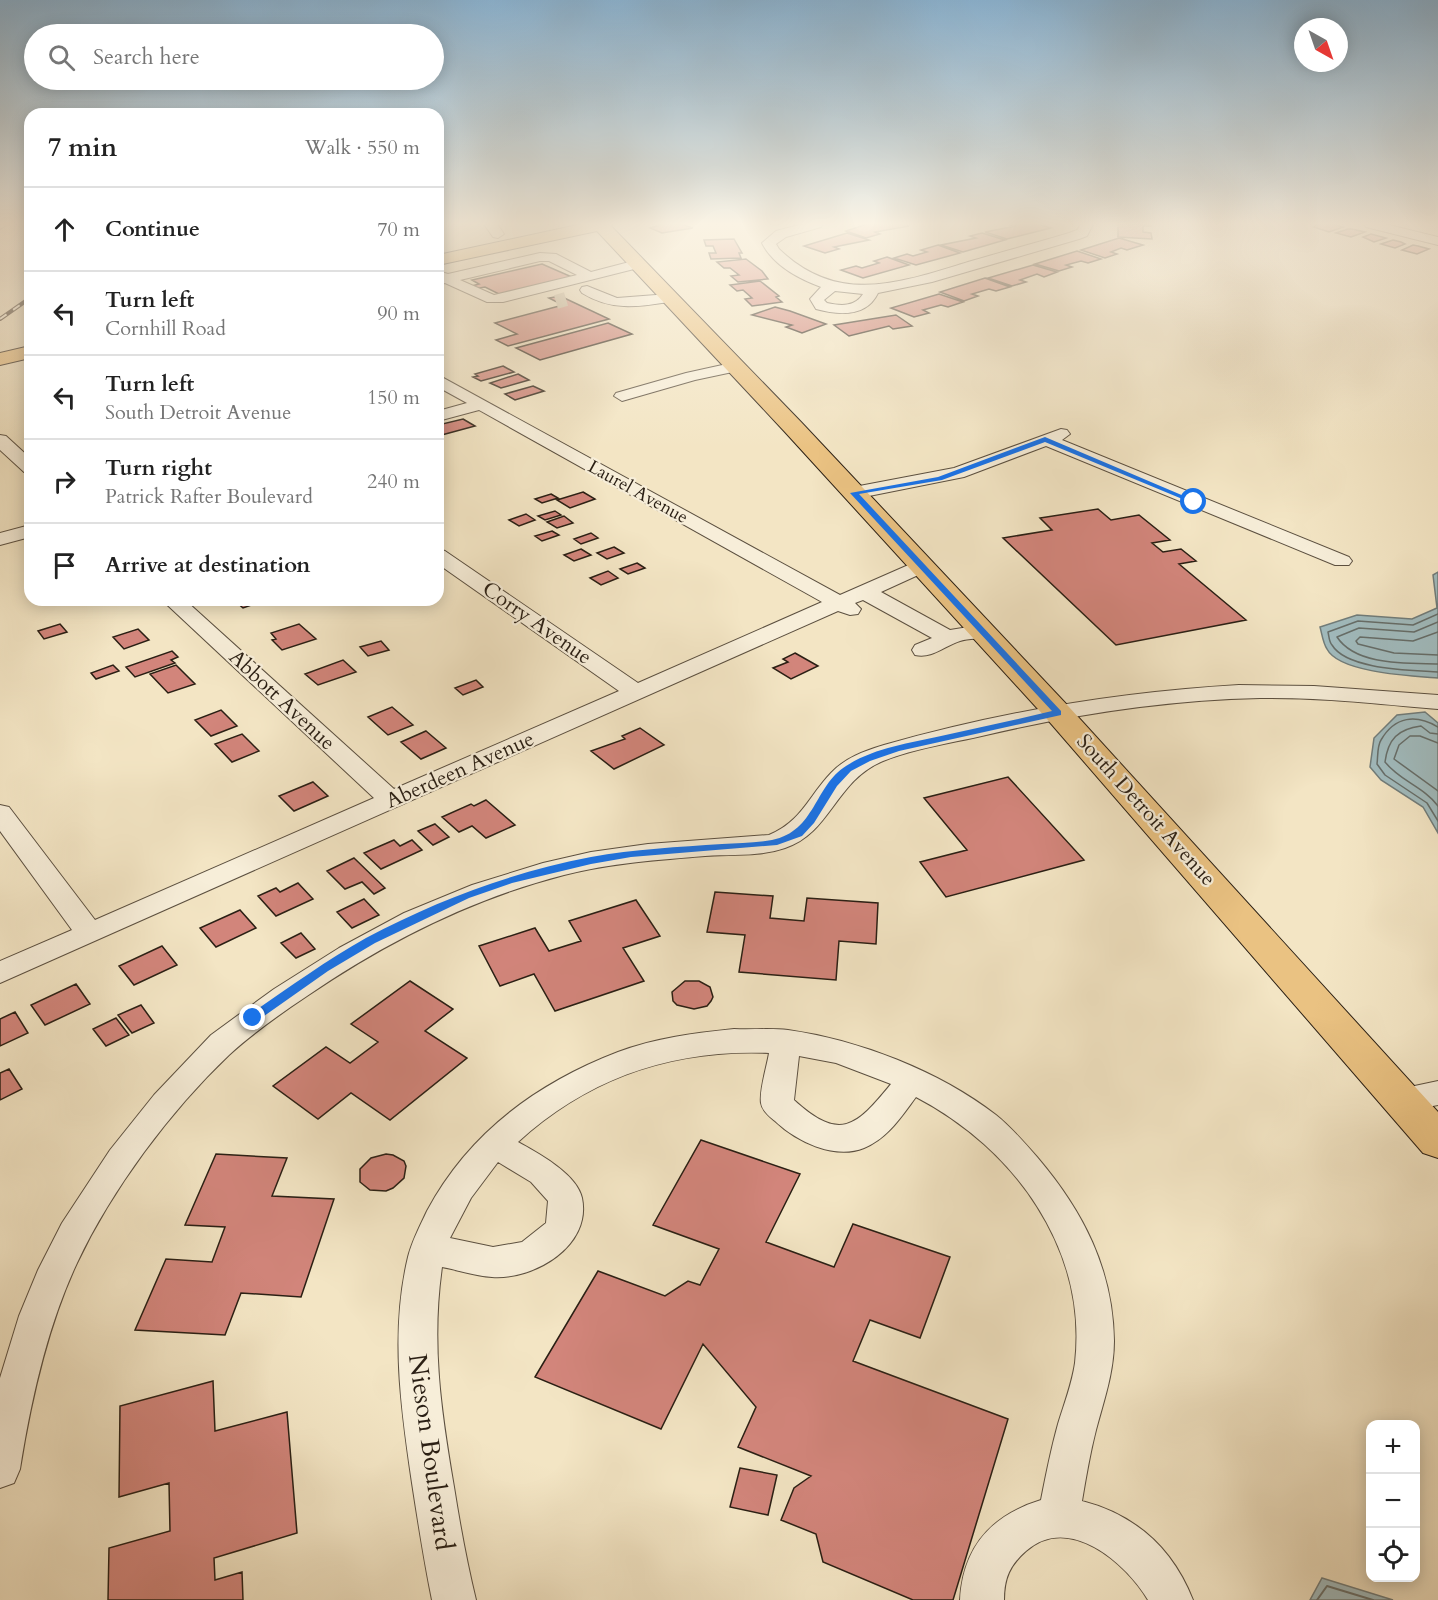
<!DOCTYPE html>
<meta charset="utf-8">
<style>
:root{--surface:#fff;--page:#f6f6f6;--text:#222;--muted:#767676;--line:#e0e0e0}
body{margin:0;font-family:Cardo,serif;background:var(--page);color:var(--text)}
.controls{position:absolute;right:18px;bottom:18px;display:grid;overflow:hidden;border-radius:12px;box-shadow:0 3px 15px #0003}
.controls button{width:54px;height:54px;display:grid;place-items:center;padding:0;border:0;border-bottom:2px solid var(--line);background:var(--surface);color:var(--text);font:30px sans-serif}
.compass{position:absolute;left:1294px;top:18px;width:54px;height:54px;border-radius:50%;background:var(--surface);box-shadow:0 3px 15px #0003;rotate:140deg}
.stop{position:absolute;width:18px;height:18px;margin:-14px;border:4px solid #1a73e8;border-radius:50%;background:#fff}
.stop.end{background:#1a73e8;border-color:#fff;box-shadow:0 2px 6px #0008}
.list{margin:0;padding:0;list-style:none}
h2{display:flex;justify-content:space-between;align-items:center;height:78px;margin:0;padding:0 24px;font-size:26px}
h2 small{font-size:20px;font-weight:400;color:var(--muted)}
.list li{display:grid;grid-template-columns:39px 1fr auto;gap:18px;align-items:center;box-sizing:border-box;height:84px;padding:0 24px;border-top:2px solid var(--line)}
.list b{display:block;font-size:22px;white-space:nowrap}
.list p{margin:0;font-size:20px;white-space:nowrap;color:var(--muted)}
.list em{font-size:20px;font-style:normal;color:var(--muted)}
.icon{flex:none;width:33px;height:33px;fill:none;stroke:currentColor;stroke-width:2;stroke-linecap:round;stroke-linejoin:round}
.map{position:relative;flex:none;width:1438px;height:1600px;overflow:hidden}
.search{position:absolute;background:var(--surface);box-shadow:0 3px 15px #0003;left:24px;top:24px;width:420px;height:66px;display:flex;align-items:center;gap:15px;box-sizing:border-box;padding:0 21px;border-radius:33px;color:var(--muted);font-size:22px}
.panel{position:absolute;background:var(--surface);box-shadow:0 3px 15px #0003;left:24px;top:108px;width:420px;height:498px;border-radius:18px}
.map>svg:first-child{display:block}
</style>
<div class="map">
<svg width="1438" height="1600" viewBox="0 0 1438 1600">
<rect width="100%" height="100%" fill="#f3e5c4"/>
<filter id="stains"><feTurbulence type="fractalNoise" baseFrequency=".00333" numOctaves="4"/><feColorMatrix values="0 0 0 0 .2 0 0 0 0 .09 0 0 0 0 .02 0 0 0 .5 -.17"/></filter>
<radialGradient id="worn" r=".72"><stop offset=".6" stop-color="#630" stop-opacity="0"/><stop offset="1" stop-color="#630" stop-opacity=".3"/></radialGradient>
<path fill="#a1bcbf" stroke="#717d7b" stroke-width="1.5" d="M1438,572V678C1413,676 1339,673 1327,649C1323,643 1322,634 1320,627L1357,615L1412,619L1437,608L1433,575Z
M1425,712L1438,723V833L1423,807L1381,780L1370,767L1374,738L1397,715Z
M1322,1578L1393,1600H1310Z"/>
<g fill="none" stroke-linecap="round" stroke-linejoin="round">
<path stroke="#666e6a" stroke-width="1.5" d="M1438,614L1413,625L1358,621L1328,632C1329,636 1329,642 1332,645C1347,670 1412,670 1438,672
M1438,622L1414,632L1359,628L1337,637C1356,666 1407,663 1438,664
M1438,632L1413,641L1360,637L1356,641L1358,644L1394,653L1438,655
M1438,727C1416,714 1395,716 1381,740C1377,746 1378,757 1377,764L1385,775L1427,803L1438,821
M1438,734L1430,733L1421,726C1398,729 1388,739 1385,762C1400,781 1424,787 1438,806
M1438,743L1420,736H1410L1399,745L1394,759L1438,791"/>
<path stroke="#666e6a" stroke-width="2" d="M1317,1600L1327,1586L1373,1600"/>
</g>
<path fill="#d2857b" stroke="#2a1f14" stroke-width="1.5" d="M658,224H680L693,228L662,233L650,228L661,225Z
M867,224H903L909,226L875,232L880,234L866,238L846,231Z
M1037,224L1051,228L1007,239L985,232L1016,226L1011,225L1014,224Z
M1118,224H1151V226H1143V232L1151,233L1152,239L1118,237Z
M1318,224H1332L1343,227L1329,232L1314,227Z
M1348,229H1352L1365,232L1351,237L1336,233Z
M847,233L869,240L834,247L839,249L825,253L804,246Z
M982,233L1005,240L963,252L941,245L976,238L970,236Z
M1371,234L1386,238L1374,242L1363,237Z
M1119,238L1143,245L1127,250L1121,248L1111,252L1117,254L1105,258L1081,250Z
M734,239L742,253H739L741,258L711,259L709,253H716L713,246H706L704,240Z
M1393,240L1401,242L1405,244L1395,248L1381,244Z
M938,245L960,253L916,265L894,258L907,254L913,256L927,252L921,250Z
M1413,245L1418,246L1429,249L1417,254L1402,250Z
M1077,251L1101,259L1088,263L1081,261L1066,265L1072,267L1059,271L1035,264Z
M887,257L909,265L863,278L841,270L856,266L862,268L879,263L874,261Z
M746,259L762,271L768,279L738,282L731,276L739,275L730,268H724L717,262Z
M542,264L572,277L501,295L485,287L474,289L468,287L479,284L472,280Z
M1033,265L1057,272L1044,277L1037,274L1020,280L1026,282L1012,286L988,278Z
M985,278L1010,287L996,291L989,289L972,294L978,296L964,301L940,292Z
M760,281L779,296L776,297L782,302L752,306L745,299L752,298L743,290L737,291L730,285Z
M939,294L963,302L948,307L941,305L923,310L929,313L914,317L891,308Z
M560,296L609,319L508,346L496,340L517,334L495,323L563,305L549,298Z
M775,307L790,311L826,324L802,333L786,327L792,325L752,315Z
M896,315L912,326L893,329L889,326L849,336L834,325Z
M608,323L632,334L540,360L516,348Z
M503,366L514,372L481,381L473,377L478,376L475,374Z
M518,374L529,380L501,388L490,383Z
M533,386L544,391L515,400L505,394Z
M463,419L475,426L438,436V425Z
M583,492L595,499L570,508L557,500Z
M551,494L558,498L542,503L535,499Z
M1098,509L1111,520L1139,515L1170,540L1152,543L1163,552L1181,549L1196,561L1179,564L1246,620L1116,645L1003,538L1052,530L1040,518Z
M555,511L561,515L545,520L538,516Z
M526,514L535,520L519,526L509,520Z
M564,516L573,523L557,528L547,522Z
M552,531L559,535L542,541L535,536Z
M591,533L598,538L581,544L574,539Z
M614,547L624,553L607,559L597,553Z
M581,549L591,555L574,561L564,555Z
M637,563L645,568L628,574L620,569Z
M608,571L618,578L601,585L590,578Z
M234,600H266L243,608Z
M60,624L67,632L44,639L38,631Z
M299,624L316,639L282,650L272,640L276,639L271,633Z
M138,629L149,640L124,649L113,637Z
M381,641L389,650L368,656L360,647Z
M172,651L178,657L171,660L175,663L135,677L126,667Z
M795,653L818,666L791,679L773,668L788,662L783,659Z
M343,660L356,672L318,685L305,674Z
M113,665L119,671L96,679L91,673Z
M176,665L195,684L168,693L150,674Z
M476,680L483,687L463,695L455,688Z
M392,707L413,725L388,735L368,717Z
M221,710L237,726L211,736L195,720Z
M640,728L664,745L614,769L591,751L625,739L622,736Z
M426,731L446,748L421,759L401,742Z
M242,734L259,751L232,762L215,744Z
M1008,777L1084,860L946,897L920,862L967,850L924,798Z
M313,782L328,796L294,811L279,796Z
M486,800L515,825L486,838L472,826L459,832L442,817L471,804L474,806Z
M435,824L449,837L433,845L418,831Z
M394,840L400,846L412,840L422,850L381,869L364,853Z
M354,858L385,888L374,894L362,882L345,889L327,871Z
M298,883L313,899L276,916L258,896L276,888L280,892Z
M715,892L773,896L770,918L804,921L807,898L878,903L876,944L839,941L836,980L739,972L745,935L707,932Z
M364,899L379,915L352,928L337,912Z
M636,900L660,936L623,948L644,981L555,1011L534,974L500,986L479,946L535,928L549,951L581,941L569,921Z
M240,910L256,928L216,947L200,928Z
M301,933L315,949L296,958L281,943Z
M162,946L177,965L134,985L119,966Z
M410,981L453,1009L425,1031L467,1058L390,1120L351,1093L318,1119L273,1086L326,1047L350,1063L378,1042L351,1024Z
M685,981H699L710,987L713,997L711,1001L707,1006L694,1009L677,1005L673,1001L672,992Z
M76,984L90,1004L45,1025L31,1005Z
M141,1005L154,1023L132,1033L118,1015Z
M15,1012L28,1033L0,1046V1019Z
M116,1018L129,1035L106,1046L93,1029Z
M9,1069L22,1089L0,1100V1073Z
M701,1140L800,1174L766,1242L834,1267L853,1224L950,1257L920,1338L870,1320L853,1361L1008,1419L953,1600H913L823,1562L816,1534L781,1520L794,1488L811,1476L738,1447L756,1407L703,1344L661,1429L535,1377L598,1271L665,1296L688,1281L700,1285L719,1249L653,1225Z
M216,1154L287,1158L272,1196L334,1199L301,1297L241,1293L225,1335L135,1330L166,1259L212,1262L225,1227L185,1225Z
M386,1154L393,1155L404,1161L406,1166L404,1178L393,1188L386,1191L370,1190L360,1182V1169L371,1158Z
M213,1381L215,1431L287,1412L297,1533L214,1558L215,1580L242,1572L243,1600H108L109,1548L170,1531L169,1483L119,1497L120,1406Z
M740,1468L777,1475L768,1515L730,1507Z"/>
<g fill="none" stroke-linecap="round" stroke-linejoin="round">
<path stroke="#cbbda1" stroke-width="14" stroke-dasharray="14 8" stroke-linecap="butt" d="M556,302L566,299"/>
<defs>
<path id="minor" d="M0,224H8L0,229Z
M484,224H497L504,234L498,238L493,237Z
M803,224H823L821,227L786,237L776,244L779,249C838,306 899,283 968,262C1002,252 1036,243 1069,233L1077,230L1081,224H1093L1087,236L1079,239L932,282L878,293C866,318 838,315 816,309L810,299L821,287C799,279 773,265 762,243L776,231ZM835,291L863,294C855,307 841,306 827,303L824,300Z
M1364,224H1385L1438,237V245L1366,227Z
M540,253L556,254L591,272L637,260L644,264L642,267L503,302H487L445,283L438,284V271L448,274ZM540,261H549L577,275L494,295L460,280Z
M587,286L617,298L669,294L676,298L669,302C637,307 611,311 582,293L580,290L582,287Z
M736,362L744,367L742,370L695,380L622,401L614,396L616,393L686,373Z
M438,375L840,595L913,563H927L930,567L927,571L881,592L950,630L981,625L989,627L992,632L989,637C979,639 969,638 960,641C944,646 932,659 915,655L912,650L915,645L932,638L863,600L855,603L861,609L858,614L850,615L838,611L0,983V961L72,930L0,831V805L9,807L95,920L374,798L162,600H185L394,789L619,691L438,564V549L445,551L638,683L822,602L479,410L438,421V411L467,403L438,387Z
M1061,429L1067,430L1070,434L1062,440L1349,557L1352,561L1349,565H1335L1046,446L964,477L854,499L847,497L845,493L847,489L854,487L954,468Z
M0,435L6,436L30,458V473L24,472L0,450Z
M30,525V537L0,545V533Z
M1239,685L1314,686L1438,695V709C1379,704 1319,697 1260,698C1168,700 1076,714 986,735C952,743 916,748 883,761C835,781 831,833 785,848C759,857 732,854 705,856C658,860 610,863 564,875C471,899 386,942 307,996C280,1014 253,1033 229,1055C170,1111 112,1189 77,1263C47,1327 31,1400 20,1469L14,1483L0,1488V1378L19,1316L38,1270L62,1223L110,1150L154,1095L211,1035L274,989L339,948L404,913L472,885L543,863L591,852L648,844L769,835C802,821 808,797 831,773C845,758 864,751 884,745C999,712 1119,692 1239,685Z
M734,1029C751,1030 771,1028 788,1030C859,1040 939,1071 996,1115C1011,1127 1024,1142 1037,1157C1083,1211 1113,1269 1114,1341C1114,1372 1104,1400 1096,1430C1090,1453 1086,1477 1082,1501C1136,1515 1173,1549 1193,1600H1148C1126,1563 1069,1513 1026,1551C1010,1565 1004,1578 1004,1600H960C963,1546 992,1515 1041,1500C1046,1474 1051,1449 1058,1424C1064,1404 1072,1384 1075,1363C1088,1249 1014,1148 916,1097C901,1117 888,1138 864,1148C834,1160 796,1141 775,1121C770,1117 762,1111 761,1103C759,1091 767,1066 769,1053C674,1049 589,1077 518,1142C538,1153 577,1174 582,1198C592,1246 534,1280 492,1277C475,1276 458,1270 442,1267C431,1344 441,1411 454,1487C460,1525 467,1563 476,1600H432C424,1561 418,1522 412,1483C401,1409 390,1332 408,1257C412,1241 420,1226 427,1211C468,1134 537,1083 618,1052C655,1038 695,1033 734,1029ZM799,1056L836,1063L891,1084C856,1127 840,1142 794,1100ZM498,1162L531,1182L548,1201L546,1223L522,1242L493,1247L450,1238L471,1198Z
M1438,1081V1105L1402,1112L1391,1109L1386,1100L1391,1091Z"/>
<path id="major" d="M582,224H613L611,226L801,422L1069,707L1438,1112V1158L1423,1153L1047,719L785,432L597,231L438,265V255Z
M30,346V358L0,365V353Z"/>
</defs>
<use href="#minor" stroke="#5c5040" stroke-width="2"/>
<use href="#major" stroke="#2a1f14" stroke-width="2"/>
<use href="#minor" fill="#f7eed9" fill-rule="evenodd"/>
<use href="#major" fill="#eac282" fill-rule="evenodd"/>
<defs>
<path id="rail" d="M0,319L30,298"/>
</defs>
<use href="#rail" stroke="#2a1f14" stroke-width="4"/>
<use href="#rail" stroke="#f7eed9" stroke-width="2" stroke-dasharray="8" stroke-linecap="butt"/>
</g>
<linearGradient id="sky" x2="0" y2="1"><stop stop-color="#8bb7d8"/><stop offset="0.5" stop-color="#faf3e4"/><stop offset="1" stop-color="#faf3e4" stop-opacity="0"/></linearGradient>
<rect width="1438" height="448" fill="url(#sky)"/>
<path fill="#1a73e8" d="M1045,437L1198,502L1192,503L1045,442L942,480L859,494L1061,711V715L899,751L870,761L851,771L837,786L814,823L802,836L777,845L631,857L591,864L512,883L469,898L375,943L328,971L257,1021H249V1015C287,989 325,961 366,938C437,900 513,872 591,857C634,849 679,847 722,844C738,843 756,843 772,840C816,831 814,786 846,766C874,748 909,743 941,736C978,728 1015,720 1052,711L850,493L938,477Z"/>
<g text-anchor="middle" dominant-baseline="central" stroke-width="4.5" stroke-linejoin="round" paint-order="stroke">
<g font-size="18" fill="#2a1f14" stroke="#f7eed9">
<text transform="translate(638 492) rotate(29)">Laurel Avenue</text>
</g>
<g font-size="21" fill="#2a1f14" stroke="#f7eed9">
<text transform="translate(537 623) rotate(35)">Corry Avenue</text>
<text transform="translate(282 700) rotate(43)">Abbott Avenue</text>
<text transform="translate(460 770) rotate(-24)">Aberdeen Avenue</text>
<text transform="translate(1146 810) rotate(48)">South Detroit Avenue</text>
</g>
<g font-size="26" fill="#2a1f14" stroke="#f7eed9">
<text transform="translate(431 1452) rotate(82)">Nieson Boulevard</text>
</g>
</g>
<rect width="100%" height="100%" filter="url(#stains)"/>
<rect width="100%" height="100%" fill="url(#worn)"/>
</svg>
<div class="controls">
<button>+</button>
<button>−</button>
<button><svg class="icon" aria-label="locate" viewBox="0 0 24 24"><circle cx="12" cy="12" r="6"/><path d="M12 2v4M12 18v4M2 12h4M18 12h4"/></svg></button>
</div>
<svg class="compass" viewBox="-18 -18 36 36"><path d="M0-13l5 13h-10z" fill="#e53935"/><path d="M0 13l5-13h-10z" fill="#767676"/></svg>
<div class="stop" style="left:1194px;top:502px"></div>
<div class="stop end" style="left:253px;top:1018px"></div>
<div class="search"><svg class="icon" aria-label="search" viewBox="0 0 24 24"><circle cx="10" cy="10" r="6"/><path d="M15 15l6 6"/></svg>Search here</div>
<section class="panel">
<h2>7 min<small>Walk · 550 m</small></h2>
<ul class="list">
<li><svg class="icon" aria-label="ahead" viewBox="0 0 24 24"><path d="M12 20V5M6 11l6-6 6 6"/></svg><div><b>Continue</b></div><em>70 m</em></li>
<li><svg class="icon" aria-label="left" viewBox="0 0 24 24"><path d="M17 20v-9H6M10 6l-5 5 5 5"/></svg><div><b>Turn left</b><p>Cornhill Road</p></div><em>90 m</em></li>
<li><svg class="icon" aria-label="left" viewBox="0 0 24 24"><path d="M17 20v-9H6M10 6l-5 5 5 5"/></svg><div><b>Turn left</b><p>South Detroit Avenue</p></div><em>150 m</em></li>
<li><svg class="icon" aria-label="right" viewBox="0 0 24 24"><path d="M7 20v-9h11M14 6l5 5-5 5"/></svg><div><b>Turn right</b><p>Patrick Rafter Boulevard</p></div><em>240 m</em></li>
<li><svg class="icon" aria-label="arrive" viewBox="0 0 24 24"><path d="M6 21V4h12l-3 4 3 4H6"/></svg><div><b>Arrive at destination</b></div></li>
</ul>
</section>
</div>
